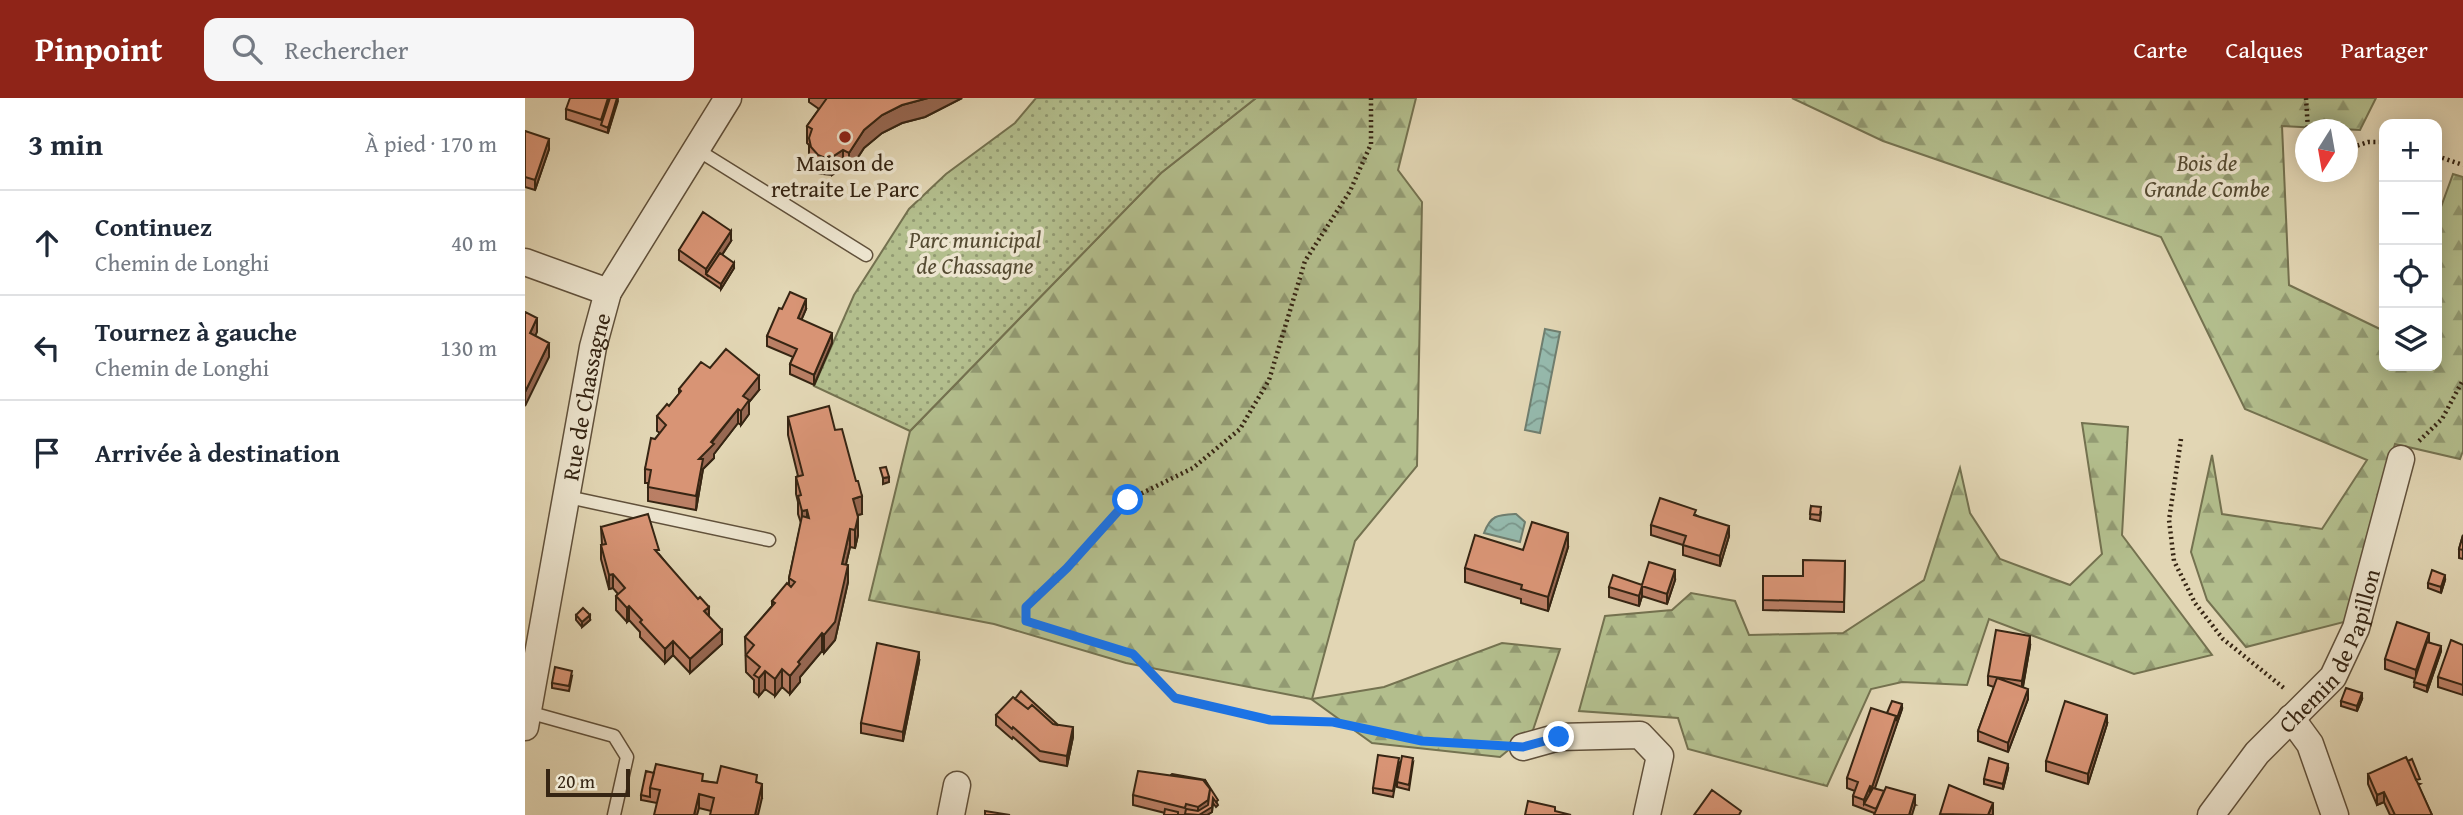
<!DOCTYPE html>
<html lang="fr">
<meta charset="utf-8">
<style>
:root{--surface:#fff;--page:#f6f6f7;--text:#1f2937;--muted:#747a83;--line:#e0e1e3;--accent:#8f2418}
body{margin:0;font-family:"Gentium Book Plus",serif;background:var(--page);color:var(--text)}
.controls{position:absolute;right:21px;top:21px;display:grid;overflow:hidden;border-radius:14px;box-shadow:0 4px 18px #0003}
.controls button{width:63px;height:63px;display:grid;place-items:center;padding:0;border:0;border-bottom:2px solid var(--line);background:var(--surface);color:var(--text);font:35px sans-serif}
.compass{position:absolute;left:1770px;top:21px;width:63px;height:63px;border-radius:50%;background:var(--surface);box-shadow:0 4px 18px #0003;rotate:191deg}
.scale{position:absolute;left:21px;bottom:18px;width:84px;box-sizing:border-box;padding-left:7px;border:4px solid #362513;border-top:0;font-size:19px;line-height:24px;white-space:nowrap;color:#362513;-webkit-text-stroke:5px #ece4ce;paint-order:stroke}
.stop{position:absolute;width:21px;height:21px;margin:-16px;border:5px solid #1a73e8;border-radius:50%;background:#fff}
.stop.end{background:#1a73e8;border-color:#fff;box-shadow:0 2px 7px #0008}
.list{margin:0;padding:0;list-style:none}
h2{display:flex;justify-content:space-between;align-items:center;height:91px;margin:0;padding:0 28px;font-size:30px}
h2 small{font-size:23px;font-weight:400;color:var(--muted)}
.list li{display:grid;grid-template-columns:46px 1fr auto;gap:21px;align-items:center;box-sizing:border-box;height:105px;padding:0 28px;border-top:2px solid var(--line)}
.list b{display:block;font-size:26px;white-space:nowrap}
.list p{margin:0;font-size:23px;white-space:nowrap;color:var(--muted)}
.list em{font-size:23px;font-style:normal;color:var(--muted)}
.icon{flex:none;width:38px;height:38px;fill:none;stroke:currentColor;stroke-width:2;stroke-linecap:round;stroke-linejoin:round}
.map{position:relative;flex:none;width:1938px;height:717px;overflow:hidden}
header{display:flex;align-items:center;gap:42px;box-sizing:border-box;height:98px;padding:0 35px;background:var(--accent);color:#fff}
header strong{font-size:33px}
nav{display:flex;gap:38px;margin-inline-start:auto;font-size:24px}
.search{width:490px;height:63px;background:var(--page);display:flex;align-items:center;gap:18px;box-sizing:border-box;padding:0 24px;border-radius:14px;color:var(--muted);font-size:26px}
main{display:flex}
aside{flex:1;background:var(--surface)}
.map>svg:first-child{display:block}
</style>
<header>
<strong>Pinpoint</strong>
<div class="search"><svg class="icon" aria-label="search" viewBox="0 0 24 24"><circle cx="10" cy="10" r="6"/><path d="M15 15l6 6"/></svg>Rechercher</div>
<nav><a>Carte</a><a>Calques</a><a>Partager</a></nav>
</header>
<main>
<aside>
<h2>3 min<small>À pied · 170 m</small></h2>
<ul class="list">
<li><svg class="icon" aria-label="ahead" viewBox="0 0 24 24"><path d="M12 20V5M6 11l6-6 6 6"/></svg><div><b>Continuez</b><p>Chemin de Longhi</p></div><em>40 m</em></li>
<li><svg class="icon" aria-label="left" viewBox="0 0 24 24"><path d="M17 20v-9H6M10 6l-5 5 5 5"/></svg><div><b>Tournez à gauche</b><p>Chemin de Longhi</p></div><em>130 m</em></li>
<li><svg class="icon" aria-label="arrive" viewBox="0 0 24 24"><path d="M6 21V4h12l-3 4 3 4H6"/></svg><div><b>Arrivée à destination</b></div></li>
</ul>
</aside>
<div class="map">
<svg width="1938" height="717" viewBox="0 0 1938 717">
<defs>
<pattern id="forest-firs" width="22" height="20" patternUnits="userSpaceOnUse" patternTransform="scale(1.75)"><rect width="22" height="20" fill="#b3be8d"/><path d="M5 1l3.5 6h-7zM16 11l3.5 6h-7z" fill="#929a72"/></pattern>
<pattern id="park-dots" width="8" height="8" patternUnits="userSpaceOnUse" patternTransform="scale(1.75)"><rect width="8" height="8" fill="#b3be8d"/><path d="M2 2h.1M6 6h.1" fill="none" stroke="#929a72" stroke-width="1.8" stroke-linecap="round"/></pattern>
<pattern id="water-waves" width="16" height="10" patternUnits="userSpaceOnUse" patternTransform="scale(1.75)"><rect width="16" height="10" fill="#95b9ac"/><path d="M0 5q4-4 8 0t8 0" fill="none" stroke="#7a968b"/></pattern>
</defs>
<rect width="100%" height="100%" fill="#e2d6b4"/>
<filter id="stains"><feTurbulence type="fractalNoise" baseFrequency=".00286" numOctaves="4"/><feColorMatrix values="0 0 0 0 .2 0 0 0 0 .09 0 0 0 0 .02 0 0 0 .5 -.17"/></filter>
<radialGradient id="worn" r=".72"><stop offset=".6" stop-color="#630" stop-opacity="0"/><stop offset="1" stop-color="#630" stop-opacity=".3"/></radialGradient>
<path fill="url(#forest-firs)" stroke="#747250" stroke-width="2" d="M731,0H891L873,72L897,104L892,368L830,443L787,601L859,589L977,545L1035,551L1008,632L975,659L847,645L786,601L601,565L469,526L344,502L385,333L636,75Z
M1267,0H1851L1835,32L1757,28L1764,187L1859,233V268H1912V120L1928,76L1938,79V353L1935,361L1870,346L1823,523L1721,549L1682,502L1666,454L1687,357L1697,416L1797,431L1842,362L1720,311L1636,139L1358,43Z
M1557,325L1603,329L1597,437L1687,557L1609,576L1464,521L1442,587L1377,584L1346,591L1302,688L1163,651L1153,620L1054,613L1080,518L1147,512L1166,495L1210,503L1224,537L1318,535L1399,482L1435,370L1445,415L1475,461L1545,487L1577,456Z"/>
<path fill="url(#park-dots)" stroke="#747250" stroke-width="2" d="M511,0H731L636,75L385,333L289,288L329,197L384,111L421,76L490,25Z"/>
<path fill="url(#water-waves)" stroke="#6f7e6f" stroke-width="2" d="M1020,231L1035,234L1015,335L1000,332Z
M991,416L1000,424L995,444L959,435C966,417 972,417 991,416Z"/>
<g fill="none" stroke-linecap="round" stroke-linejoin="round">
<defs>
<path id="service" d="M171,51L341,157
M43,399L244,442
M3,614L89,638L102,659L89,717"/>
<g id="minor">
<path d="M0,164L83,194"/>
<path d="M1766,620L1785,646L1810,717"/>
<path id="s1" d="M0,629L68,249L83,194L203,0"/>
<path d="M998,649L1034,639L1115,637L1135,658L1122,717"/>
<path d="M426,717L432,687"/>
<path id="s2" d="M1686,717L1732,655L1808,579L1831,530L1876,361"/>
</g>
</defs>
<use href="#service" stroke="#61513b" stroke-width="15"/>
<use href="#minor" stroke="#61513b" stroke-width="29"/>
<path stroke="#362513" stroke-width="4.5" stroke-dasharray="2 3.5" stroke-linecap="butt" d="M846,0V46L825,93L780,163L744,282L715,331L668,370L603,402L542,470L501,509V523L608,556L651,600L745,622L808,624L897,643L973,648
M1781,0L1783,32
M1822,51L1843,44H1859
M1912,58L1938,67
M1656,341L1644,422L1649,463L1670,505L1698,541L1760,591
M1894,343L1917,321L1938,282"/>
<use href="#service" stroke="#ece4ce" stroke-width="12"/>
<use href="#minor" stroke="#ece4ce" stroke-width="26"/>
</g>
<path fill="#ba7f65" stroke="#362513" stroke-width="2" d="M93,0L83,35L41,21V11Z
M284,0H437L400,19L377,25L357,35L339,50L324,73L318,69L307,77L298,76L293,75L286,67L284,58V47L282,45V28L294,11L284,4Z
M0,33L24,51L10,92L0,89Z
M206,143L197,157L209,170L196,191L154,162V152Z
M257,211H281L276,222L307,245L289,287L265,276V266L268,259L242,248V238Z
M154,291L234,292L224,304V316L216,327L213,325L189,356V360L178,371L171,412L123,403V385H120V371L130,341L135,335L132,333V318L144,308L154,296Z
M263,319L310,332L337,416L333,417V437L330,450L325,449L321,466L323,484L310,542L299,555L297,553L275,579V584L265,596L257,589L250,598L240,591L234,598L229,594V582L221,574L220,539L247,508V503L264,487V480L276,425L273,416V404L271,396V379L273,378L263,337Z
M1286,408L1296,414L1295,423L1285,421Z
M1171,417L1204,438L1195,468L1158,457V447L1126,437V427Z
M76,429L134,456L184,519L197,546L165,575L148,557L140,565L115,539V534L104,522L102,524L91,512V498L93,496L88,490L84,491L76,461V447H77Z
M1938,437V461L1934,460V451Z
M1043,449L1023,513L996,505V501L940,484V470L998,452Z
M1320,463L1319,514L1238,512V478H1278Z
M1150,482L1142,506L1117,498L1114,508L1084,499V489L1117,487Z
M1920,482L1916,495L1903,490V485Z
M51,517L65,522L57,529L51,522Z
M1904,544L1916,553L1902,594L1889,589L1890,581L1860,571V561Z
M1938,547V597L1913,589V579Z
M1505,548L1498,589L1503,601L1483,654L1453,643V633L1469,589L1463,587V578Z
M394,564L378,643L336,635V625Z
M47,578L44,593L27,590V585Z
M1837,601L1832,613L1816,608V603Z
M1377,611L1349,691L1390,707L1349,715L1328,707V698L1330,693L1322,690V680L1362,615Z
M471,617L532,627L548,639L542,668L515,663L488,639L487,641L471,627Z
M1582,626L1563,686L1521,673V663Z
M874,665L868,699L848,695V690Z
M888,665L884,692L872,689V684Z
M1483,671L1478,691L1459,686V681Z
M129,675L192,685L232,684L237,700L186,713L174,710L132,705L116,702V697Z
M1843,676L1895,686L1893,687L1907,717H1865L1859,704L1852,707L1843,686Z
M680,682L693,707L691,709L688,705L687,714L682,717H639L640,715L608,707V697Z"/>
<path fill="#976852" stroke="#362513" stroke-width="2" d="M92,0L93,3L83,35V30Z
M403,0H437L400,19L377,25L357,35L339,50L324,73V55L339,32L357,17L377,7Z
M24,41V51L10,92V82Z
M318,52V69L307,77V59Z
M206,133V143L183,178L181,176V171Z
M209,165V170L196,191V186Z
M281,201V211L273,230V220Z
M12,220V234L5,249V235Z
M307,235V245L289,287V277Z
M24,245V259L0,308V294Z
M234,278V292L224,304V316L216,327V313L218,298Z
M213,311V325L189,356V360L178,371L171,412L174,361Z
M364,379V384L358,386V380Z
M337,398V416L328,418V401Z
M282,412V430L277,431V413Z
M333,419V437L330,450V432Z
M1204,428V438L1195,468V458Z
M325,431V449L317,483V466Z
M1043,435V449L1023,513V499Z
M323,467V484L310,542L299,555V537Z
M1150,472V482L1142,506V496Z
M88,476V490L84,491V477Z
M1920,477V482L1916,495V489Z
M1117,488V498L1114,508V498Z
M104,508V522L102,524V510Z
M184,509V523L179,513Z
M65,517V522L57,529V524Z
M197,532V546L165,575V561Z
M297,535V553L275,579V584L265,596V578L273,564Z
M1904,535V545L1891,581V572Z
M1505,538V548L1497,593V583Z
M148,543V557L140,565V551Z
M1916,548V553L1902,594V588Z
M394,554V564L378,643V634Z
M257,571V589L250,598V581Z
M240,573V591L234,598V580Z
M1503,591V601L1483,654V645Z
M1837,595V601L1832,613V608Z
M1377,606V611L1347,699V689L1371,618Z
M1582,617V626L1563,686V676Z
M548,629V639L542,668V658Z
M1483,666V671L1478,691V686Z
M237,686V700L233,717H230Z
M1345,688V698L1339,706V702Z
M1859,694V704L1852,707V697Z
M174,696V710L172,717H169Z
M1390,697V707L1387,717H1384Z
M688,700L687,714L682,717H673V709L683,702Z
M1468,705V717H1463Z"/>
<path fill="#d89475" stroke="#362513" stroke-width="2" d="M45,0H83L76,22L41,11Z
M85,0H92L83,30L76,27Z
M302,0H403L377,7L357,17L339,32L324,55L318,52L307,59H298L293,57L286,49L284,40L287,31L282,28Z
M0,33L24,41L10,82L0,79Z
M178,114L206,133L181,171L154,152Z
M195,155L209,165L196,186L181,176Z
M265,194L281,201L273,220L307,235L289,277L265,266L272,251L242,238L254,210L257,211Z
M0,214L12,220L5,235L24,245L0,294Z
M201,251L234,278L218,298L224,302L216,313L213,311L186,344L189,346L174,361H178L171,398L123,389L126,372L120,371L126,340L130,341L141,327L132,318L142,306L144,308L156,293L154,291L176,264L185,270Z
M304,308L310,332L317,331L331,383H333L337,398L328,401L333,419L330,432L325,431L317,466L323,467L310,524L299,537L297,535L273,564L275,566L265,578L257,571L250,581L240,573L234,580L229,577L235,569L221,557L229,547L220,539L250,505L247,503L262,485L266,489L270,484L264,480L277,418L284,420L282,412L277,413L273,398L276,397L271,379L278,377L263,319Z
M361,369L364,379L358,380L355,370Z
M1135,400L1171,412L1169,417L1204,428L1195,458L1158,447L1161,438L1126,427Z
M1286,408L1296,409L1295,417L1285,416Z
M123,416L134,452H130L173,501L175,499L184,509L179,513L197,532L165,561L148,543L140,551L115,524L117,522L104,508L102,510L91,498L100,490L88,476L84,477L76,447L81,446L76,429Z
M1007,424L1043,435L1023,499L996,491L997,487L940,470L950,437L998,452Z
M1938,437V452L1934,451Z
M1278,462L1320,463L1319,504L1238,502V478H1278Z
M1124,464L1150,472L1142,496L1117,488L1114,498L1084,489L1088,477L1117,487Z
M1907,472L1920,477L1916,489L1903,485Z
M58,510L65,517L57,524L51,517Z
M1872,524L1904,535L1891,572L1860,561Z
M1471,532L1505,538L1497,583L1463,578Z
M1926,542L1938,547V587L1913,579Z
M1902,544L1916,548L1902,588L1889,584Z
M352,545L394,554L378,634L336,625Z
M30,569L47,573L44,588L27,585Z
M1472,580L1503,591L1483,645L1453,633Z
M1821,590L1837,595L1832,608L1816,603Z
M496,593L532,626V627L528,626L507,607L503,611L490,601Z
M488,599L503,611L507,607L528,626L548,629L542,658L515,653L488,629L487,631L471,617Z
M1367,603L1377,606L1371,623V618L1362,615Z
M1540,603L1582,617L1563,676L1521,663Z
M1346,610L1371,618L1347,689L1345,688L1339,702L1328,698L1333,684L1322,680Z
M853,657L874,660L868,693L848,690Z
M877,658L888,660L884,687L872,684Z
M1881,659L1907,717H1870L1859,694L1852,697L1843,676Z
M1464,660L1483,666L1478,686L1459,681Z
M1887,661L1895,681L1891,682L1883,663Z
M131,666L178,676L177,683L192,685L196,668L232,677L231,684L237,686L230,717H185L189,700L174,696L169,717H129L135,692L125,690Z
M121,673L129,675L125,690V699L116,697Z
M613,673L678,682L685,691L683,702L673,709L661,706L660,710L608,697Z
M647,676L680,682L693,702L691,704L688,700L687,709L674,717L660,716L661,711L673,713L683,707L685,691L678,682L646,677Z
M1424,687L1468,705L1463,717L1415,716Z
M1361,689L1390,697L1384,717H1349Z
M1348,690L1359,693L1351,711L1339,706Z
M1187,692L1216,713L1214,717H1169Z
M1003,703L1030,709V713L1046,717H1000Z
M640,711L653,714V717H639Z
M460,713L485,717H460Z"/>
<g fill="none" stroke-linecap="round" stroke-linejoin="round">
<path stroke="#1a73e8" stroke-width="9" d="M603,402L542,470L501,509V523L608,556L650,600L745,622L808,624L897,643L998,649L1034,639"/>
</g>
<circle fill="#8f2418" stroke="#ece4ce" stroke-width="2.5" cx="320" cy="39" r="7"/>
<g text-anchor="middle" dominant-baseline="central" stroke-width="7" stroke-linejoin="round" paint-order="stroke">
<g font-size="23" fill="#362513" stroke="#ece4ce">
<text x="320" y="64">Maison de<tspan x="320" dy="26">retraite Le Parc</tspan></text>
</g>
<g font-size="23" font-style="italic" fill="#554b32" stroke="#ece4ce">
<text x="1682" y="64">Bois de<tspan x="1682" dy="26">Grande Combe</tspan></text>
<text x="450" y="141">Parc municipal<tspan x="450" dy="26">de Chassagne</tspan></text>
</g>
<g font-size="23" fill="#362513" stroke="#ece4ce">
<text stroke="none"><textPath href="#s1" startOffset="336">Rue de Chassagne</textPath></text>
<text stroke="none"><textPath href="#s2" startOffset="206">Chemin de Papillon</textPath></text>
</g>
</g>
<rect width="100%" height="100%" filter="url(#stains)"/>
<rect width="100%" height="100%" fill="url(#worn)"/>
</svg>
<div class="controls">
<button>+</button>
<button>−</button>
<button><svg class="icon" aria-label="locate" viewBox="0 0 24 24"><circle cx="12" cy="12" r="6"/><path d="M12 2v4M12 18v4M2 12h4M18 12h4"/></svg></button>
<button><svg class="icon" aria-label="layers" viewBox="0 0 24 24"><path d="M12 4l9 5-9 5-9-5zM3 14l9 5 9-5"/></svg></button>
</div>
<svg class="compass" viewBox="-18 -18 36 36"><path d="M0-13l5 13h-10z" fill="#e53935"/><path d="M0 13l5-13h-10z" fill="#747a83"/></svg>
<div class="scale">20 m</div>
<div class="stop" style="left:603px;top:402px"></div>
<div class="stop end" style="left:1034px;top:639px"></div>
</div>
</main>
